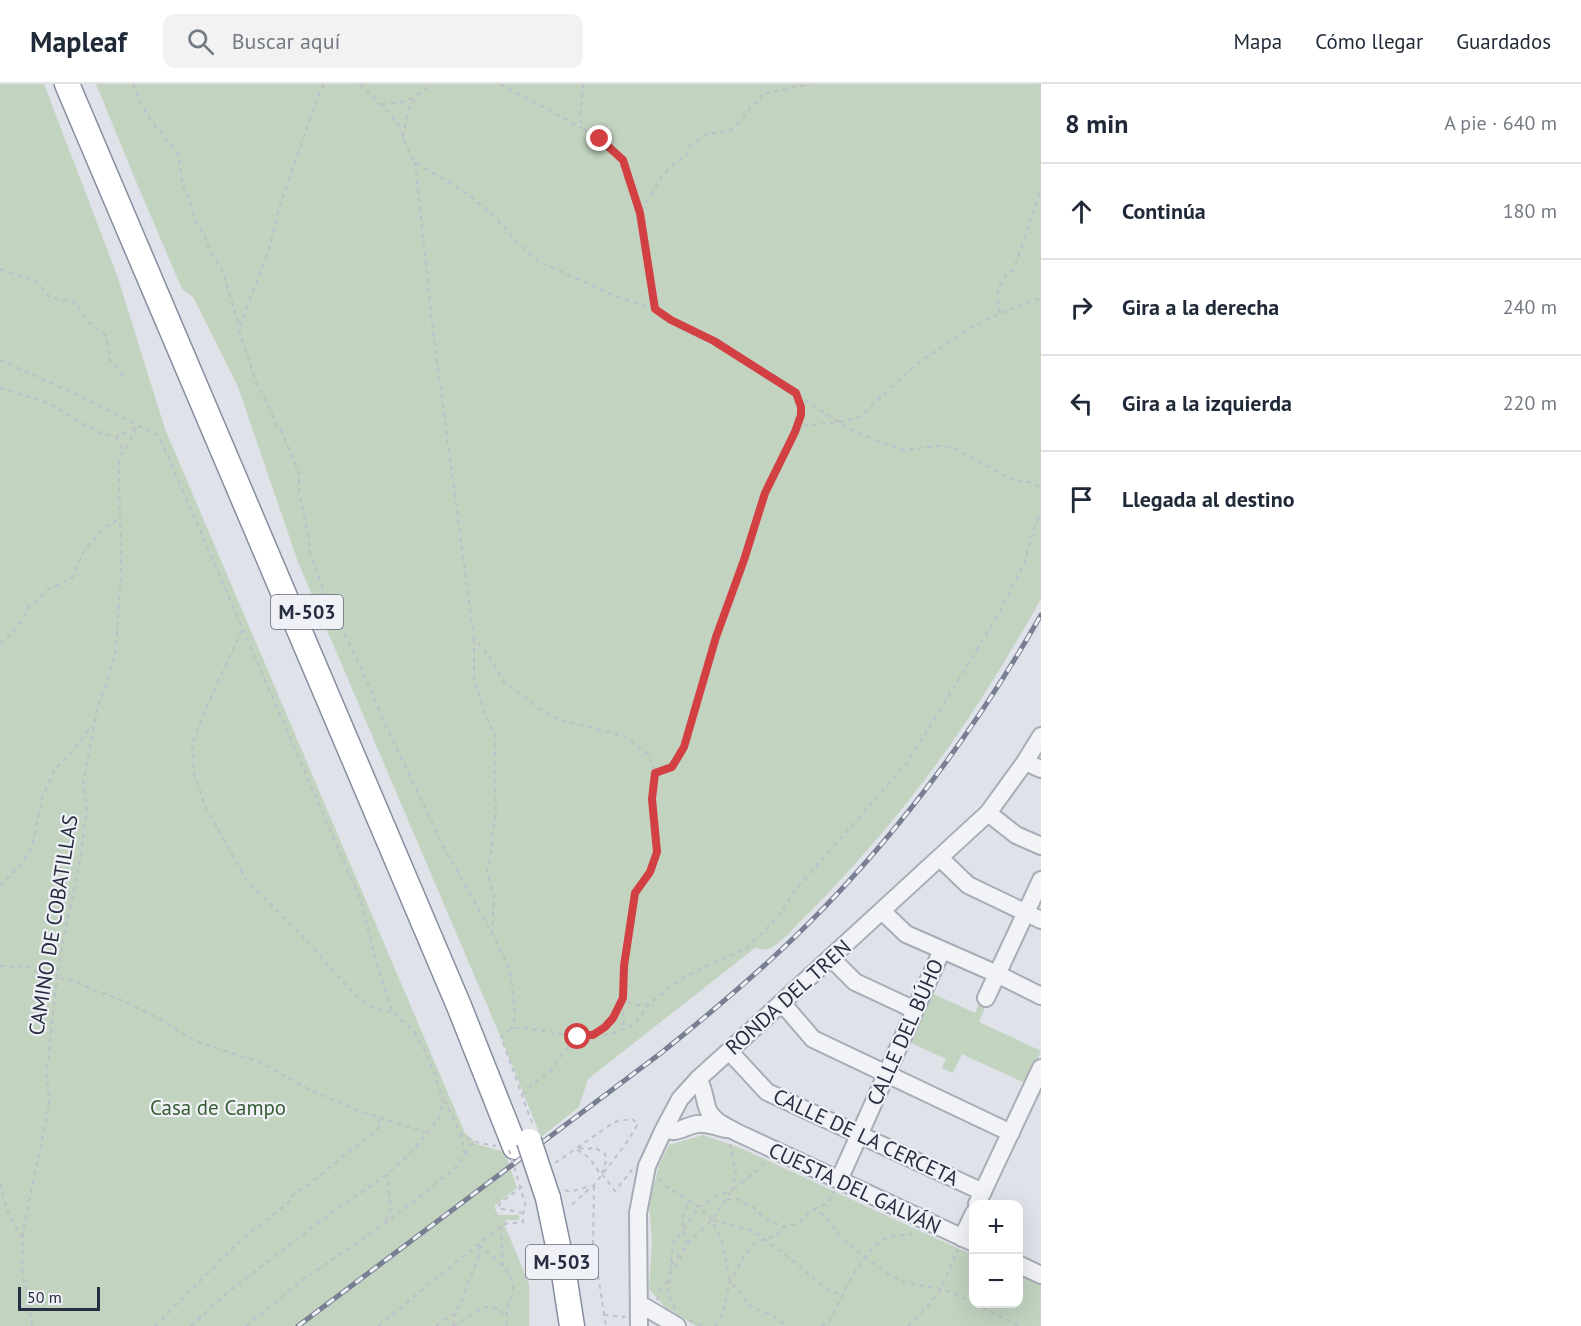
<!DOCTYPE html>
<html lang="es">
<meta charset="utf-8">
<style>
:root{--surface:#fff;--page:#f2f2f3;--text:#1f2937;--muted:#747a83;--line:#e0e1e3}
body{margin:0;font-family:"PT Sans",sans-serif;background:var(--page);color:var(--text)}
.controls{position:absolute;right:18px;bottom:18px;display:grid;overflow:hidden;border-radius:12px;box-shadow:0 6px 24px #0002}
.controls button{width:54px;height:54px;display:grid;place-items:center;padding:0;border:0;border-bottom:2px solid var(--line);background:var(--surface);color:var(--text);font:30px sans-serif}
.scale{position:absolute;left:18px;bottom:15px;width:82px;box-sizing:border-box;padding-left:6px;border:3px solid #272e41;border-top:0;font-size:16px;line-height:21px;white-space:nowrap;color:#272e41;-webkit-text-stroke:4px #eff1f6;paint-order:stroke}
.stop{position:absolute;width:18px;height:18px;margin:-14px;border:4px solid #d24044;border-radius:50%;background:#fff}
.stop.end{background:#d24044;border-color:#fff;box-shadow:0 2px 6px #0008}
.list{margin:0;padding:0;list-style:none}
h2{display:flex;justify-content:space-between;align-items:center;height:78px;margin:0;padding:0 24px;font-size:26px}
h2 small{font-size:20px;font-weight:400;color:var(--muted)}
.list li{display:grid;grid-template-columns:39px 1fr auto;gap:18px;align-items:center;box-sizing:border-box;height:96px;padding:0 24px;border-top:2px solid var(--line)}
.list b{display:block;font-size:22px;white-space:nowrap}
.list em{font-size:20px;font-style:normal;color:var(--muted)}
.icon{flex:none;width:33px;height:33px;fill:none;stroke:currentColor;stroke-width:2;stroke-linecap:round;stroke-linejoin:round}
.map{position:relative;flex:none;width:1041px;height:1242px;overflow:hidden}
header{display:flex;align-items:center;gap:36px;box-sizing:border-box;height:84px;padding:0 30px;background:var(--surface);border-bottom:2px solid var(--line)}
header strong{font-size:28px}
nav{display:flex;gap:33px;margin-inline-start:auto;font-size:21px}
.search{width:420px;height:54px;background:var(--page);display:flex;align-items:center;gap:15px;box-sizing:border-box;padding:0 21px;border-radius:12px;color:var(--muted);font-size:22px}
main{display:flex}
aside{flex:1;background:var(--surface)}
.map>svg:first-child{display:block}
</style>
<header>
<strong>Mapleaf</strong>
<div class="search"><svg class="icon" aria-label="search" viewBox="0 0 24 24"><circle cx="10" cy="10" r="6"/><path d="M15 15l6 6"/></svg>Buscar aquí</div>
<nav><a>Mapa</a><a>Cómo llegar</a><a>Guardados</a></nav>
</header>
<main>
<div class="map">
<svg width="1041" height="1242" viewBox="0 0 1041 1242">
<rect width="100%" height="100%" fill="#dfe2e9"/>
<path fill="#c2d3c0" d="M0,0H44L117,191L165,345L452,1019L465,1049L476,1060L505,1068L517,1104L494,1122L498,1131H519V1136H506L505,1142L529,1200V1242H0Z
M96,0H1041V515C1014,563 986,609 955,654C912,716 862,775 809,829C800,837 779,862 768,865C765,866 758,864 755,864L588,995L579,1023L541,1053L504,961L298,478L238,303L193,213L182,205L138,102Z
M927,907L975,929L980,918L986,921L979,938L1041,967L1027,1000L962,970L953,989L942,984L946,975L905,956Z
M703,1051L743,1065L911,1143L973,1171L974,1220H1018L1019,1191L1041,1201V1242H696L665,1223L649,1205L652,1156L649,1120L659,1081L669,1061Z"/>
<g fill="none" stroke-linecap="round" stroke-linejoin="round">
<defs>
<path id="minor" d="M1025,678L1041,685
M988,729L1016,751L1041,762
M940,774L968,801L1041,836
M882,827L906,850L997,890L1041,912
M831,874L855,898L915,926
M986,914L1041,796
M782,919L813,955L1011,1049
M729,967L767,1008L983,1108
M698,995C704,1004 704,1013 707,1023C711,1036 725,1042 736,1048L974,1159
M664,1045C676,1051 685,1042 697,1040C707,1039 717,1043 726,1045
M839,1096L942,866
M977,1120L1041,984
M962,1154L974,1129
M1018,1180L1041,1191
M639,1224L645,1223L677,1242
M639,1242L638,1129L647,1082L664,1045L680,1015L698,995L729,967L988,729L1025,678L1041,652"/>
<path id="highway" d="M67,0L459,922L515,1063
M548,1114L564,1190L572,1242"/>
</defs>
<use href="#minor" stroke="#a8acb7" stroke-width="20"/>
<use href="#highway" stroke="#868da0" stroke-width="27"/>
<path stroke="#bdc0c8" stroke-width="2" stroke-dasharray="4.5 4.5" stroke-linecap="butt" d="M133,0L142,22L151,37L178,69L183,102L193,125L194,134L205,153L210,168L222,186L239,241
M324,0L318,13L279,124L270,162L261,187L239,243L240,250L256,298L271,327L276,341L281,346L299,389V407L309,455V465L323,505L363,588L381,631L443,762L492,849L510,886L515,928L514,938L511,945
M360,0L388,28L399,42L407,64L415,78L468,110L491,129L517,158L538,177L615,212L655,225L671,235L714,257L850,345L883,359L904,366L937,362L956,365L1010,395L1029,398L1041,403
M500,0L582,44
M583,0L580,35L584,45L600,55L623,76L640,129
M1039,0L1041,1
M382,20L399,19L417,12
M403,53L408,27L416,12L432,0
M415,78L433,247L474,555L487,569L503,597L541,626L558,635L624,652L648,670L655,689L652,715L657,768L650,788L635,809L625,882L623,911L624,946
M0,185L35,197L50,213L74,218L89,238L106,252L110,276L123,292
M655,224L640,129L660,95L671,82L687,71L689,63L705,51L730,46L742,35L752,22L760,17L761,10L812,0
M1000,229C996,209 996,199 1014,185L1041,105
M0,276L73,309L159,352L361,817L376,877L392,928L414,947L425,967L435,991L443,1017L439,1035L407,1073L380,1096L338,1124L284,1165L227,1209L191,1242
M0,304L49,319L76,336L99,348L116,353L138,342
M796,345C802,330 803,326 796,311
M116,353L121,362L122,369
M242,546L205,626L192,660L194,690L206,724L247,797L295,844L355,911L373,924L392,928
M474,555V594L480,612L482,623L496,654L495,669L496,729L493,745L491,770L487,789L494,811L492,849
M0,560L12,549L22,537L28,524L47,506L72,494L85,465L105,443L121,434
M655,689L672,683L684,663L716,553L744,476L765,409L795,348L801,342L839,338L859,333L918,279L970,244L1000,229L1041,214
M0,802L20,781L32,763L42,714L55,685L70,670L92,642
M0,882L18,883L25,881L43,892L75,897L96,907L117,914L162,936L195,957L257,977L314,1008L357,1026L428,1049
M593,951C609,940 614,931 623,914C631,921 637,923 647,920
M522,1011L534,999L551,987L563,969L578,953
M443,1017L446,1019L460,1049L476,1058L496,1062
M532,1039L501,953L511,945L522,943L578,953L583,951H609L635,940L649,920L668,905L683,894L712,879L746,865L778,833L796,805L908,678L998,531L1024,480L1036,438L1041,430
M579,1064L589,1065L594,1063L604,1069L607,1074L602,1089
M577,1066C589,1071 595,1081 601,1092
M465,1070L471,1061L476,1058
M555,1079L610,1041L618,1037L632,1035L638,1040L625,1061L594,1101L569,1123
M602,1090L615,1107L632,1086
M659,1095L667,1103L699,1123L712,1136L723,1160L730,1197L751,1223L772,1231L787,1242
M0,1100L7,1126L22,1155
M594,1102L593,1159L606,1242
M565,1106L570,1108L591,1102
M727,1115H736L743,1118L753,1123L764,1134L784,1143
M813,1125L827,1120L835,1107
M523,1129L498,1124L500,1119L526,1100
M713,1136L753,1147L797,1180L820,1200L831,1208L843,1210
M386,1137L391,1125L387,1090
M501,1142L503,1181
M687,1160L683,1146L682,1136L689,1116
M479,1161C493,1173 518,1189 512,1210C508,1224 505,1226 507,1242
M671,1181L684,1164
M670,1187L673,1160L688,1139L699,1123L717,1112L732,1106L736,1089L730,1060
M657,1216L660,1206L669,1195
M974,1220L1020,1242
M675,1225L668,1210L670,1190L679,1176L688,1159L712,1136L732,1106L759,1085L765,1077
M604,1231L625,1233
M689,1236L703,1242
M32,1242L26,1203L22,1188L23,1147L49,1022L47,987L57,891L66,842L80,777L87,724L83,699L98,621L106,601L116,565L121,488L119,379L121,372L138,342
M155,1242L243,1154L288,1119L293,1111L309,1100L374,1048L381,1041L378,1033
M246,1242L301,1197L367,1152L416,1116L438,1097L453,1087L465,1070L460,1049
M378,1242L503,1140L523,1138V1129L526,1123
M436,1242L454,1229L461,1218L480,1169L479,1161
M453,1242L484,1223L498,1224L506,1233
M453,1242L455,1230
M715,1242L722,1231L730,1197L746,1169L757,1158L764,1155L776,1152L784,1143L799,1139L813,1125L827,1133L838,1150L857,1167L885,1188L904,1198L946,1206L974,1219
M821,1242L829,1238C843,1213 859,1168 885,1155C894,1151 908,1151 917,1149
M908,1242L927,1223L941,1205L958,1165"/>
<use href="#minor" stroke="#f2f3f7" stroke-width="16"/>
<use href="#highway" stroke="#fff" stroke-width="24"/>
<defs>
<path id="rail" d="M298,1242L661,969C712,928 762,886 808,840C900,748 977,643 1041,531"/>
</defs>
<use href="#rail" stroke="#787f93" stroke-width="5"/>
<use href="#rail" stroke="#eff1f6" stroke-width="3" stroke-dasharray="9" stroke-linecap="butt"/>
<defs>
<path id="highway-bridge" d="M529,1057L548,1114"/>
</defs>
<use href="#highway-bridge" stroke="#868da0" stroke-width="27" stroke-linecap="butt"/>
<path stroke="#bdc0c8" stroke-width="2" stroke-dasharray="4.5 4.5" stroke-linecap="butt" d="M509,1066L526,1123"/>
<use href="#highway-bridge" stroke="#fff" stroke-width="24"/>
</g>
<g fill="none" stroke-linecap="round" stroke-linejoin="round">
<path stroke="#d24044" stroke-width="8" d="M578,953L583,951H593L605,943L613,934L623,914L624,882L635,809L650,788L657,768L652,715L655,689L672,683L684,663L716,553L744,476L765,409L795,348L801,331V323L796,309L714,257L671,236L655,225L640,129L623,76L600,55"/>
</g>
<g text-anchor="middle" dominant-baseline="central" stroke-width="4.5" stroke-linejoin="round" paint-order="stroke">
<g fill="#eff1f6" stroke="#636877" stroke-width="1.5">
<rect x="271" y="511" width="72" height="34" rx="4.5"/>
<rect x="526" y="1161" width="72" height="34" rx="4.5"/>
</g>
<g font-size="20" font-weight="bold" fill="#272e41">
<text x="307" y="528">M-503</text>
<text x="562" y="1178">M-503</text>
</g>
<g font-size="21" fill="#272e41" stroke="#eff1f6">
<text transform="translate(53 841) rotate(-81)">CAMINO DE COBATILLAS</text>
<text transform="translate(788 913) rotate(-42)">RONDA DEL TREN</text>
<text transform="translate(905 948) rotate(-66)">CALLE DEL BÚHO</text>
<text transform="translate(866 1053) rotate(25)">CALLE DE LA CERCETA</text>
<text transform="translate(855 1104) rotate(25)">CUESTA DEL GALVÁN</text>
</g>
<g font-size="21" fill="#375d34" stroke="#eff1f6">
<text x="218" y="1023">Casa de Campo</text>
</g>
</g>
</svg>
<div class="controls">
<button>+</button>
<button>−</button>
</div>
<div class="scale">50 m</div>
<div class="stop" style="left:578px;top:953px"></div>
<div class="stop end" style="left:600px;top:55px"></div>
</div>
<aside>
<h2>8 min<small>A pie · 640 m</small></h2>
<ul class="list">
<li><svg class="icon" aria-label="ahead" viewBox="0 0 24 24"><path d="M12 20V5M6 11l6-6 6 6"/></svg><div><b>Continúa</b></div><em>180 m</em></li>
<li><svg class="icon" aria-label="right" viewBox="0 0 24 24"><path d="M7 20v-9h11M14 6l5 5-5 5"/></svg><div><b>Gira a la derecha</b></div><em>240 m</em></li>
<li><svg class="icon" aria-label="left" viewBox="0 0 24 24"><path d="M17 20v-9H6M10 6l-5 5 5 5"/></svg><div><b>Gira a la izquierda</b></div><em>220 m</em></li>
<li><svg class="icon" aria-label="arrive" viewBox="0 0 24 24"><path d="M6 21V4h12l-3 4 3 4H6"/></svg><div><b>Llegada al destino</b></div></li>
</ul>
</aside>
</main>
